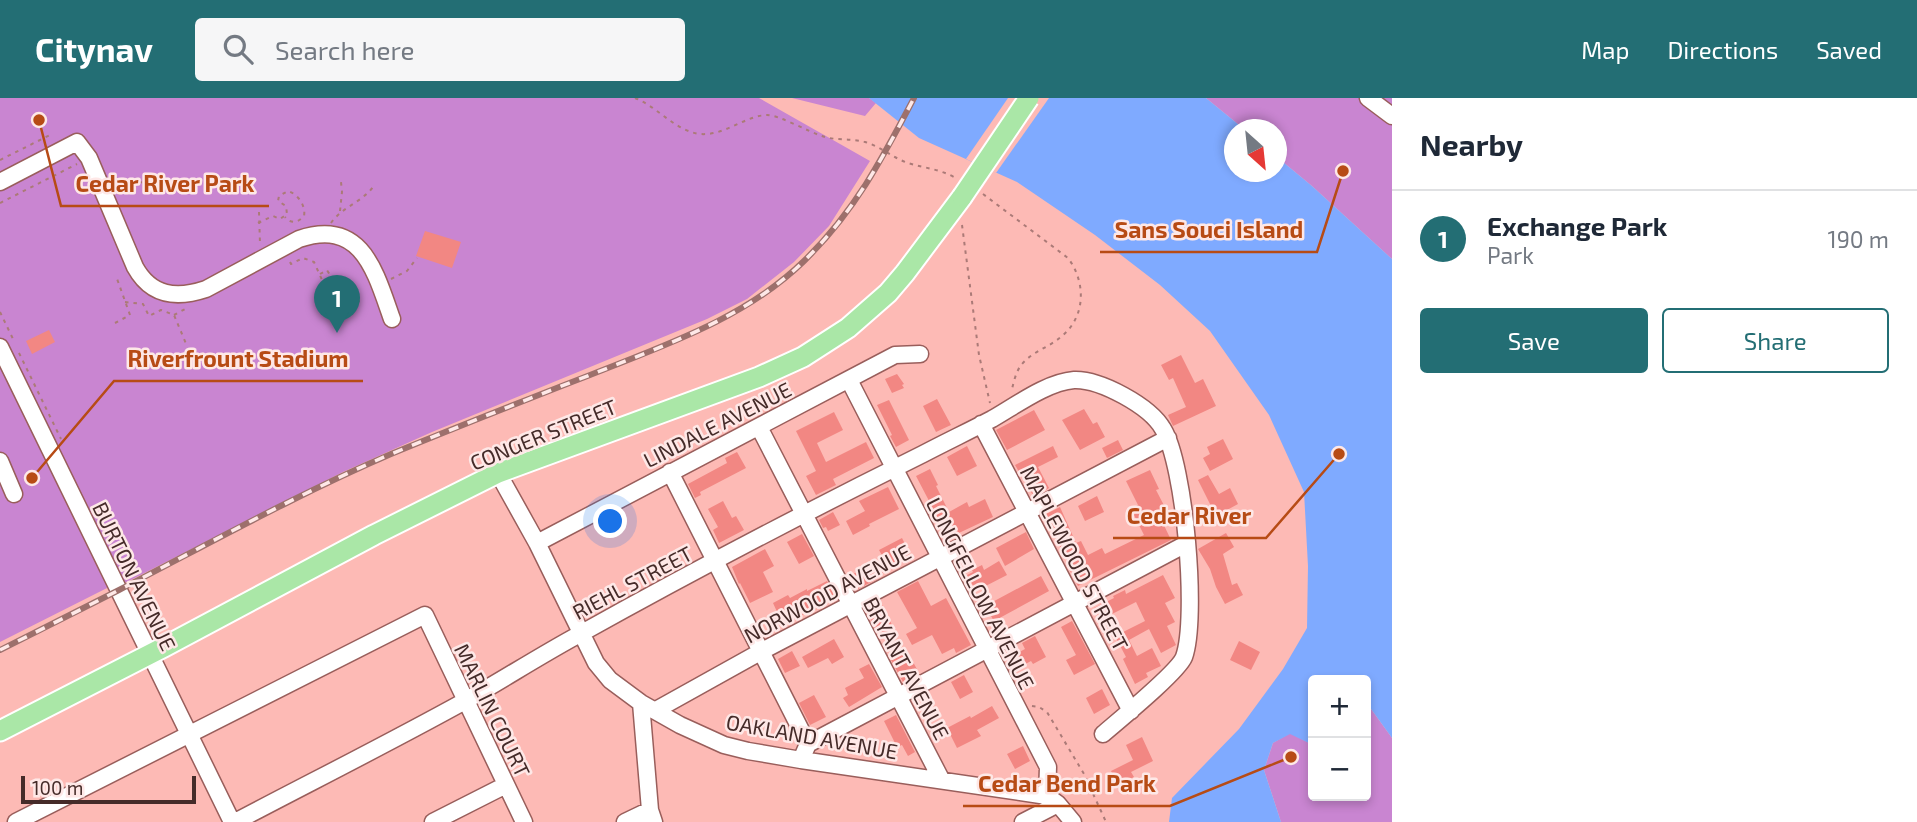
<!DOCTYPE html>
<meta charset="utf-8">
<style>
:root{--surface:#fff;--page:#f6f6f7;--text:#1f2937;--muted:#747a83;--line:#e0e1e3;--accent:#236e74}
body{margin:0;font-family:"Exo 2",sans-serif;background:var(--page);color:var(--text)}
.controls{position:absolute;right:21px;bottom:21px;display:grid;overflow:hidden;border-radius:7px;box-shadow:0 4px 10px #0003}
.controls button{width:63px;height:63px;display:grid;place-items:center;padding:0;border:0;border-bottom:2px solid var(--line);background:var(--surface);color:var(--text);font:35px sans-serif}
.compass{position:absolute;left:1224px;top:21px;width:63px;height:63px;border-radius:50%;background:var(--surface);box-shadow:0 4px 10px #0003;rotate:153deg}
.scale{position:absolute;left:21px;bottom:18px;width:175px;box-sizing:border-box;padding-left:7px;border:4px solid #452b29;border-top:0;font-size:19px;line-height:24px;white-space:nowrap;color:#452b29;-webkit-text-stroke:5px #fee8e7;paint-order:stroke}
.you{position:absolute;left:611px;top:424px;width:24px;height:24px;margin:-18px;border:5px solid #fff;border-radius:50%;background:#1a73e8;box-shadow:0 0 0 10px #1a73e833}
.badge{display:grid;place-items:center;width:46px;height:46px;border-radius:50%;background:var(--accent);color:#fff;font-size:23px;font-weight:700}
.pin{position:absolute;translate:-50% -58px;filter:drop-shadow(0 2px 4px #0008)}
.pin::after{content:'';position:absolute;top:37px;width:24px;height:21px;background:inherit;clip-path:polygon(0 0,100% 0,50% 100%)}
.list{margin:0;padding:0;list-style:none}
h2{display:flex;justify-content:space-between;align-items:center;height:91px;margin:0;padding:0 28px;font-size:30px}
h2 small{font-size:23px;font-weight:400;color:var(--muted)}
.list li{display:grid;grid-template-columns:46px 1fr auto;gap:21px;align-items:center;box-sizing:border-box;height:98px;padding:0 28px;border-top:2px solid var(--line)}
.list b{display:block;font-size:26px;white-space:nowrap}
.list p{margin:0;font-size:23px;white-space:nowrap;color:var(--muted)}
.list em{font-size:23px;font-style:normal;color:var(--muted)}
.actions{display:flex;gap:14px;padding:21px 28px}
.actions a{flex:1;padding:16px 0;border:2px solid var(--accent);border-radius:7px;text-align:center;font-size:24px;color:var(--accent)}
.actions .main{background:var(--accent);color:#fff}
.icon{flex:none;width:38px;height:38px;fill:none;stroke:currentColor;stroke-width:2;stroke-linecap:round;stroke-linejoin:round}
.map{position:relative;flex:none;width:1392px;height:724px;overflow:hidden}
header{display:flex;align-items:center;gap:42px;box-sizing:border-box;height:98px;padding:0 35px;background:var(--accent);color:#fff}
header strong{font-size:33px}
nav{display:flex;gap:38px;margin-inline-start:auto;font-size:24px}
.search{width:490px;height:63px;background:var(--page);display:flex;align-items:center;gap:18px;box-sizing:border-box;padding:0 24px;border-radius:7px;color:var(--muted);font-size:26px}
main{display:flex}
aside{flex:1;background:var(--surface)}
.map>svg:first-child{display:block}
</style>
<header>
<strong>Citynav</strong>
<div class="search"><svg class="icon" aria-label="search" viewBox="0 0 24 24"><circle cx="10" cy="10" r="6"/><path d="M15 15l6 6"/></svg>Search here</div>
<nav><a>Map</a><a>Directions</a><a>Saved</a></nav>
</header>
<main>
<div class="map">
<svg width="1392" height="724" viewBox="0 0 1392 724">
<rect width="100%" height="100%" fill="#fdbab5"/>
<path fill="#c985d1" d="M0,0H759L870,63L829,128L794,164L747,201L707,221L432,334L343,374L117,489L115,486L0,544Z
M792,0H869L876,5L865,18Z
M1206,0H1392V161L1312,88L1277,59L1276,32L1244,31Z
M1366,604L1392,640V724H1281L1264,672L1273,645L1290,635L1313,647V698H1366Z"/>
<path fill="#7faaff" d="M869,0H1206L1244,31L1234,32V74H1276L1277,59L1312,88L1392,161V640L1366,604V582H1313V647L1290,636L1273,645L1264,672L1281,724H1169L1172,700L1239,631L1283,571L1307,530L1308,468L1304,394L1269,317L1210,233L1160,187L1095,137L1017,84L919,40Z"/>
<path fill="#fdbab5" d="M1008,0H1049L996,75L966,61Z"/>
<path fill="#f28783" d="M425,133L461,144L452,170L416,158Z
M49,232L55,244L32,256L26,243Z
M1181,257L1195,285L1203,281L1216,308L1173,328L1168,317L1186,309L1173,280L1169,282L1161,267Z
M897,276L904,286L902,287L904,290L892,295L885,281Z
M937,301L951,327L936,334L923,308Z
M889,302L909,342L896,349L890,338L892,337L877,307Z
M1084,311L1093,326L1097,324L1105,339L1080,352L1062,322Z
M1034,312L1045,332L1007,352L996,332Z
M834,314L843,332L817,345L826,364L866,344L874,360L833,381L836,387L816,397L806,378L816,373L796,333Z
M1223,341L1233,361L1210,373L1203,360L1210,356L1207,349Z
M1118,342L1123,352L1107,360L1102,350Z
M967,348L977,368L957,378L947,359Z
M1053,348L1058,359L1038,369L1049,390L1034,399L1015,367Z
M737,354L746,370L700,394L701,397L695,400L688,386L727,365L725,360Z
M930,371L938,387L936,388L949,414L967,404L969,409L985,401L993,419L946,441L935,421L938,420L916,378Z
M1150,372L1159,391L1156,392L1169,417L1161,421L1171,442L1078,488L1069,471L1071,470L1044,417L1060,409L1076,445L1081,443L1088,457L1102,450L1105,456L1144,437L1131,411L1138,407L1126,383Z
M1208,377L1219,396L1230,390L1238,406L1216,418L1198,382Z
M888,389L899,411L869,426L870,428L853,437L846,423L865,413L859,403Z
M1097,398L1104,414L1085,423L1078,408Z
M723,403L732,420L736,418L744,432L719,445L713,432L718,429L708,411Z
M833,414L840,427L828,433L826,429L823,430L819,422Z
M1026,434L1034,451L1005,468L996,450Z
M1226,435L1234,449L1223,456L1232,487L1237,485L1243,497L1225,506L1216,489L1210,471L1198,451Z
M802,436L814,458L799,466L787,444Z
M902,440L912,460L876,478L877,481L858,491L851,477L884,461L879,452Z
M765,451L774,468L763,474L773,494L750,505L740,485L739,486L732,469Z
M999,463L1007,477L976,493L967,477L973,474L972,472L982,467L984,472Z
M1163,477L1175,500L1165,505L1175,524L1167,528L1176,547L1161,555L1149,531L1129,542L1137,558L1152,550L1161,568L1146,575L1148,579L1135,586L1123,561L1126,559L1115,538L1145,523L1136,504L1100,522L1094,510L1114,500L1113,498L1125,492L1126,496Z
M1041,478L1049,493L994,523L985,508Z
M827,483L835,499L816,509L817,511L787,524L781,514L778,516L773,505L788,497L790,500L807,491V493Z
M918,483L931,508L946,500L971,547L956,555L954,550L942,556L932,537L912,547L906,536L917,530L897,494Z
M881,505L894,531L879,538L866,513Z
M1072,523L1095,566L1074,577L1066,562L1076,557L1061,529Z
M1035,538L1046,559L1033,566L1031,563L1016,571L1010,559L1025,551L1022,545Z
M834,541L844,559L832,566L828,560L808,570L802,559Z
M1239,543L1260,554L1251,572L1230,562Z
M792,553L800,568L785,575L778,561Z
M907,553L919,575L903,584L891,562Z
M869,566L882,589L849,609L843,600L848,597L845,590L864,580L859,571Z
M964,577L973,594L960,601L951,584Z
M1102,591L1110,607L1094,616L1086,600Z
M814,597L826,619L810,627L799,605Z
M992,608L999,620L977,632L981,638L957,650L947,630L970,618L971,620Z
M896,617L915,654L908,658L902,647L897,649L884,623Z
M1142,639L1153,663L1131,674L1134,679L1118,687L1111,673L1133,662L1126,647Z
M1023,648L1030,663L1015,671L1007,656Z"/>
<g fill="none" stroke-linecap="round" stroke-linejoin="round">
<defs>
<path id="minor" d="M1368,0L1392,18
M0,84L77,44L89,60L135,169C151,198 176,201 206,191L299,141C362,120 375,173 392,221
M0,249L232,724
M849,282L1048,669L1047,698
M981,326L1131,613
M759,329L941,681
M0,363L14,396
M670,374L808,646
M498,375L537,445L596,565L610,582L641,605L680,627L724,647L748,653L801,662L1047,698L1058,706L1073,724
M537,445L895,257L920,256
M641,605L650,712L654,724
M656,612L762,553L1168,340
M801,662L808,646L1186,446
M16,724L425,517L524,724
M235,724C311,684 389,645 465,603C504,581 541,557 580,536C693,473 808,413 923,356C946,344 969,333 992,321C1015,308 1047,284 1074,282C1100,281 1150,308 1163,331C1185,367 1198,520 1184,559C1178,574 1118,623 1103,636
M433,724L506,687
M625,724L650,712
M1023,724L1058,706"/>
<path id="major" d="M0,633L164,549L374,437L498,375L759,279L803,259L848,230L888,195L905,175L962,99"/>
</defs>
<use href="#minor" stroke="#995e5b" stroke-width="19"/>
<use href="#major" stroke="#fff" stroke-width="23"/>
<path stroke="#ab7a77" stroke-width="2" stroke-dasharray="3.5 5" stroke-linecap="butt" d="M635,0C658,9 675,33 700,36C725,38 744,18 767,17C779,17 809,34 822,38C835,43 851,40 865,44C880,48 893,60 908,65C924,70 939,71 954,79
M0,62L52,36
M118,96L142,84
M983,96L1068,160C1086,184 1086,218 1062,238C1050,249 1033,253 1022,266C1016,273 1014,283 1012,291
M0,105L77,66
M340,113L342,94L341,84
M259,114L260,146
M258,125L273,118L280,121L287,116L286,108L278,103L279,98L288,93C298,96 306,108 304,118C298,125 291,126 285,119
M331,125C342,109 362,104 373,89
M962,127L979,257L990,305
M290,164L291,166L303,160L314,164L327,193
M320,176L327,172C336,189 353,186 359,204
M391,181L407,173L417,160
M125,204L143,206L149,218L161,212L174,217L187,248
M0,214L14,243
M174,217L187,210
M115,225L130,217L116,178
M19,255L61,341
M144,509L157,536
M1032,608L1039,609L1047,614L1084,676L1106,724"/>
<use href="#minor" stroke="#fff" stroke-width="16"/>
<use href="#major" stroke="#aae7a7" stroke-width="19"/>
<defs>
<path id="rail" d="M0,552C40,532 80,512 119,492C210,445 298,396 391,356C457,329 523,303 590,277C665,247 746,220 804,163C855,113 882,61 914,0"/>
</defs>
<use href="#rail" stroke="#9d706c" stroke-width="6"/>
<use href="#rail" stroke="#fee8e7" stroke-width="3.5" stroke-dasharray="10" stroke-linecap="butt"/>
<defs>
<path id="major-bridge" d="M962,99L1029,0"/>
</defs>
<use href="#major-bridge" stroke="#fff" stroke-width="23" stroke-linecap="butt"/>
<use href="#major-bridge" stroke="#aae7a7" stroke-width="19"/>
</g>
<g text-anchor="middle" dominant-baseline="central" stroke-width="5" stroke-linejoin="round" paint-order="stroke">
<g font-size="21" fill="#452b29" stroke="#fee8e7">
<text transform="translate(717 326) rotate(-27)">LINDALE AVENUE</text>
<text transform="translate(543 336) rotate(-22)">CONGER STREET</text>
<text transform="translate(1075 460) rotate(62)">MAPLEWOOD STREET</text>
<text transform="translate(135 478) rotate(64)">BURTON AVENUE</text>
<text transform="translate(632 484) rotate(-28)">RIEHL STREET</text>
<text transform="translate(827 495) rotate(-28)">NORWOOD AVENUE</text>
<text transform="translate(981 495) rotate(63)">LONGFELLOW AVENUE</text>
<text transform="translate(907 570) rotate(62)">BRYANT AVENUE</text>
<text transform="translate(493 612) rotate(64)">MARLIN COURT</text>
<text transform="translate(812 638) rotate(10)">OAKLAND AVENUE</text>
</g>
</g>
<path fill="none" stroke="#b74b15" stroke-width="2.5" d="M39 22L61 108H269M1343 73L1317 154H1100M32 380L114 283H363M1339 356L1266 440H1113M1291 659L1170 708H963"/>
<g fill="#b74b15" stroke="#fee8e7" stroke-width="2.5">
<circle cx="39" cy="22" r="7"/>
<circle cx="1343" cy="73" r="7"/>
<circle cx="32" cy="380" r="7"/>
<circle cx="1339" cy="356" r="7"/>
<circle cx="1291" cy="659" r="7"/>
</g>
<g font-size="23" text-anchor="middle" font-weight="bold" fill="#b74b15" stroke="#fee8e7" stroke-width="5" stroke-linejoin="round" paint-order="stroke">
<text x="165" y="94">Cedar River Park</text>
<text x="1209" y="140">Sans Souci Island</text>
<text x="238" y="269">Riverfrount Stadium</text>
<text x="1189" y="426">Cedar River</text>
<text x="1067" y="694">Cedar Bend Park</text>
</g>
</svg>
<div class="controls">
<button>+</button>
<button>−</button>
</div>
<svg class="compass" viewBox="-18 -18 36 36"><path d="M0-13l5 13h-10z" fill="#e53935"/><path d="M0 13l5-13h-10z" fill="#747a83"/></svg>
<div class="scale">100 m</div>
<div class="you"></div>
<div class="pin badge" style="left:337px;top:235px">1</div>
</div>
<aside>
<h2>Nearby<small></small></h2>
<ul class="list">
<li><span class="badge">1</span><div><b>Exchange Park</b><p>Park</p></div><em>190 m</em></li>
</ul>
<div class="actions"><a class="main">Save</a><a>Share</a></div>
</aside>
</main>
